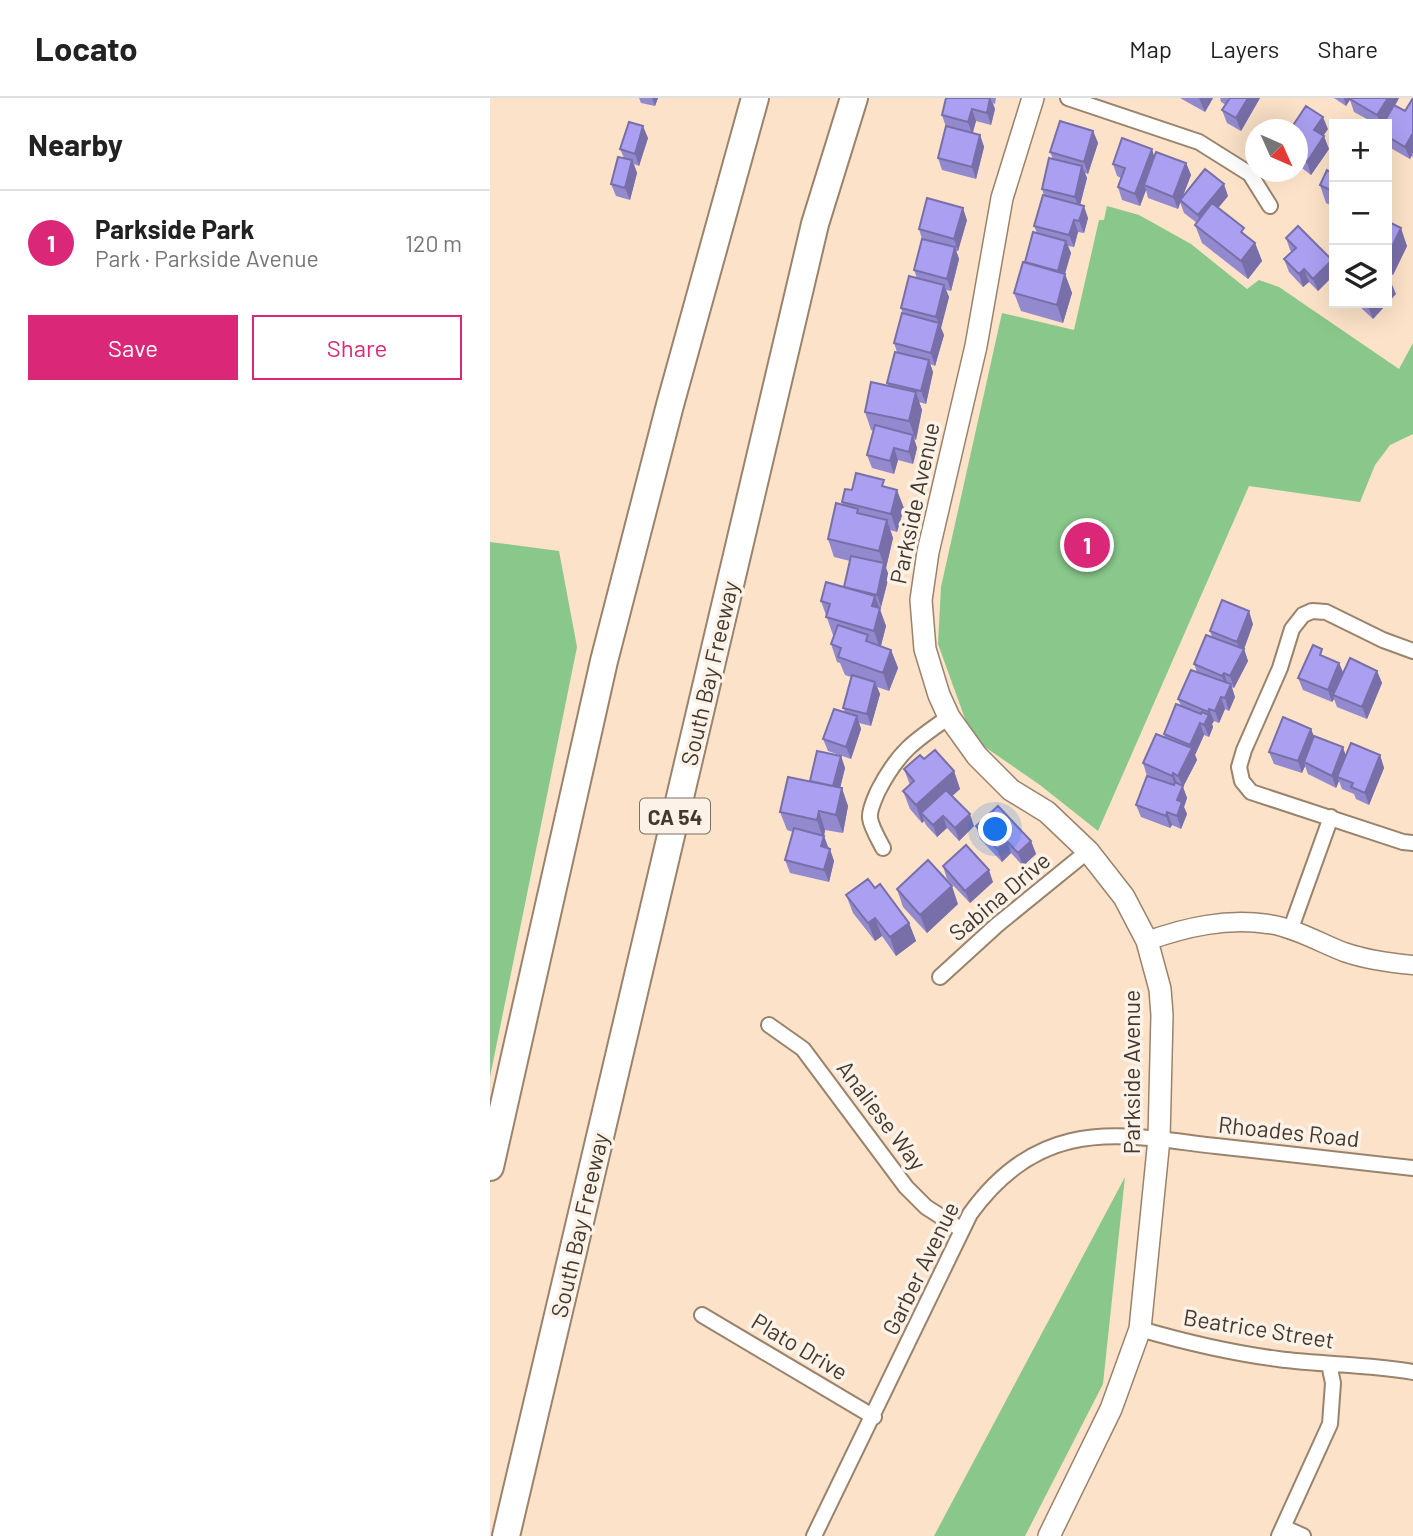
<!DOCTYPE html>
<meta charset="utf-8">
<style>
:root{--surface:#fff;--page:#f6f6f6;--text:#222;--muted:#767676;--line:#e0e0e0;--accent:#db2777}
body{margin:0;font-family:Barlow,sans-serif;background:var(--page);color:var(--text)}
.controls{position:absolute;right:21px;top:21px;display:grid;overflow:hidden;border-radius:0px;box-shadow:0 7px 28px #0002}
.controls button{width:63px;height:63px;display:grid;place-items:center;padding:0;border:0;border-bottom:2px solid var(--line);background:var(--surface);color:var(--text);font:35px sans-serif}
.compass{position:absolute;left:755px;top:21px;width:63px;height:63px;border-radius:50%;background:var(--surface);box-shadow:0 7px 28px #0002;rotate:135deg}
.you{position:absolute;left:506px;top:732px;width:24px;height:24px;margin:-18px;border:5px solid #fff;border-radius:50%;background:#1a73e8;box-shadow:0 0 0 10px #1a73e833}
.badge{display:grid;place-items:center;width:46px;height:46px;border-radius:50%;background:var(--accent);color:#fff;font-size:23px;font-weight:700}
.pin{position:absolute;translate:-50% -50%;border:4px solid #fff;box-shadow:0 2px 7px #0006}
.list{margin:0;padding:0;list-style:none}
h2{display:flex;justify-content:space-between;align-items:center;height:91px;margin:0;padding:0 28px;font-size:30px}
h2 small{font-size:23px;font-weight:400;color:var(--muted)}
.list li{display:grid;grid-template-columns:46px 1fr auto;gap:21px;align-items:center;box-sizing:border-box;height:105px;padding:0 28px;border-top:2px solid var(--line)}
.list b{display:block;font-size:26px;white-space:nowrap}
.list p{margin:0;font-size:23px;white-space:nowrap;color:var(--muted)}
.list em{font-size:23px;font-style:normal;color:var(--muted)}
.actions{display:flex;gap:14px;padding:21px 28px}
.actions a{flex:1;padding:16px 0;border:2px solid var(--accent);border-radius:0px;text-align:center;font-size:24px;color:var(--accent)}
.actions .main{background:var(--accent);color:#fff}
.icon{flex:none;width:38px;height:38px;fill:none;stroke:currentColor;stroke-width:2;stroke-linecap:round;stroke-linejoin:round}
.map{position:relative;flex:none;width:923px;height:1438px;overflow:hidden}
header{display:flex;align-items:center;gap:42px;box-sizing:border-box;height:98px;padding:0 35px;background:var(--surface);border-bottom:2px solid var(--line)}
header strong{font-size:33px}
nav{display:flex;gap:38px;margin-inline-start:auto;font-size:24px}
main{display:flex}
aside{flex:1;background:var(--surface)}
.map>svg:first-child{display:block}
</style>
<header>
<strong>Locato</strong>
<nav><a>Map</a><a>Layers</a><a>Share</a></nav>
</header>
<main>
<aside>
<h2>Nearby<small></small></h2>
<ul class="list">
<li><span class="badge">1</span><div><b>Parkside Park</b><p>Park · Parkside Avenue</p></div><em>120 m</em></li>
</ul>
<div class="actions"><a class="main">Save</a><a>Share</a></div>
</aside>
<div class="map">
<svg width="923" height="1438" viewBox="0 0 923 1438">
<rect width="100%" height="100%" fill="#fbe2c8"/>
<path fill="#89c78b" d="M617,108L649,117L701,146L757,191L769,182L789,189L909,271L923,245V336L900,347L885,367L870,404L759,388L608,733L550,687L482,640L448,546L451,489L512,215L584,232L609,122H614Z
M0,444L69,453L87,549L0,979Z
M635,1079L613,1286L535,1438H444Z"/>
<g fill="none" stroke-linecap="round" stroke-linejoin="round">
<defs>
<path id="minor" d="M578,0L709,44L760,76L780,108
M923,553L893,542L836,514L822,513L813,517L802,531L790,570L754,652L749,669L752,683L761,694L913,744L923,745
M393,750C389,742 381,729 380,720C379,712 385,700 388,693C408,654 424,643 459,619
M800,833L841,719
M450,879L507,827L598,753
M279,927L313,951L416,1089L436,1109L472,1132
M212,1217L384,1319
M650,1231C695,1244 741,1255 788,1261C833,1267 878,1266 923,1274
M793,1429L813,1438
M324,1438L480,1116C505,1081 538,1053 581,1043C628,1032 679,1043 726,1048C791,1055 857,1063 923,1070
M789,1438L840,1326L843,1285L839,1266"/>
<path id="tertiary" d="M657,843C696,829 736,820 778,826C800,828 833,846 854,854C877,862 900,865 923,867"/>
<path id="secondary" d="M543,0L512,100L486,248L438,454L431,502L435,551L449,597L459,619L487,658L521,692L557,714L598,753L634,799L657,843L670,891L672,917L669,1041L650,1231L621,1311L559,1438"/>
<path id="motorway" d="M0,1069L114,563L180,307L265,0
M16,1438L325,126L364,0"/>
</defs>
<use href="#minor" stroke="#9a836c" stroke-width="18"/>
<use href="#tertiary" stroke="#9a836c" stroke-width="21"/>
<use href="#secondary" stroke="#9a836c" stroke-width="24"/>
<use href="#motorway" stroke="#9a836c" stroke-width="30"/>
<use href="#minor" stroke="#fff" stroke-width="14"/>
<use href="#tertiary" stroke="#fff" stroke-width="18"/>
<use href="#secondary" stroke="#fff" stroke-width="21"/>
<use href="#motorway" stroke="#fff" stroke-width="26"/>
</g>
<path fill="#9389cf" d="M149,0H168L165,8L151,5Z
M456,0H506L505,6L503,5L505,11L501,27L486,23L483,35L490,37L494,49L486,81L452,72L448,60L456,29L452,17Z
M690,0H723L715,14Z
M730,0H770L751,33L737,25L732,12L736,7L731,4Z
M844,0H909L905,8L915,13L923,0V60L922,57L920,61L897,48V26H886L864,14L860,2L856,8Z
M838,31L833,38L839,51L821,77L808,67V32Z
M603,33L608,45L598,76L595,75L597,80L590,107L598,120L594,135L588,134L584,149L578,148L581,155L575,176L582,195L573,225L531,213L524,195L547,135L544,128L554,97L552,91L563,61L560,54Z
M158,40L149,68L144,66L147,75L140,102L126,98L121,86L134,60L130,51Z
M664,59L696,65L701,77L692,99L738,98L728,110L758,139L765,145L772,163L758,181L712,145L705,127L707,125L694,115L690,104L688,111L658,100L656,92L650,108L632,102L628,89L631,80L627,78L623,66Z
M844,76V109L836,105L830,87Z
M477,122L468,153H466L469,161L461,193L456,192L459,199L451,230L454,237L445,268L440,266L443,274L436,306L429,304L432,312L426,342L424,341L427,350L423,366L408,362L404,376L382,370L377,357L384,333L381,332L375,314L398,288L397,285L407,254L404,245L413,216L411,210L427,180L424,172L432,141L429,131Z
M897,123L917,148L903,177L897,174Z
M796,140L842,162L844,169V177L828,193L819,184L813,189L799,174L794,161L802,154L800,152Z
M906,196L883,221L868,207L867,205H897Z
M397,389L414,410L407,434L400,432L403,440L396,470L399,478L391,509H389L396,528L391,548L401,552L408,570L399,593L387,589L390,596L381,628L369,625L371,631L361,661L338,653L333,641L355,614L353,610L361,579L355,577L350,565L347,564L341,546L344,537H343L331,503L354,489L360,463L344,459L338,441L353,407L352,404L362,392Z
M763,526L754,551L758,563L744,590L741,589L745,599L739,613L735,611L729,625L724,623L722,626L723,629L719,639L714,637L705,657L707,662L693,689L697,700L694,709L697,716L691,731L682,727L680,730L651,719L646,707L657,678L653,665L675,640L674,636L691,608L688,601L707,574L704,566L722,539L720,533Z
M835,559L849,565L853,574L887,573L892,585L877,621L847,609L844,601L842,604L813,592L808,580Z
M824,638L856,658L890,657L894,670L879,707L866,701L864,696L852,691L849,683L846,690L818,676L815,668L812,675L784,666L779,654Z
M351,658L355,670L350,690L358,708L353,735L335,732L334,738L344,763L339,784L300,775L295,762L303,734L297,732L290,714L320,683Z
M434,661L464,673L470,691L462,698L484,728L469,743L457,730L447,739L436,727L434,723L432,725L420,711L413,693L420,687L414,671Z
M486,728L541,743L546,756L533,768L521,755L512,764L490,741Z
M453,768L503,784L480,805L457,781Z
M385,790L419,825L426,843L406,858L392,838L385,843L363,815L356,797Z
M407,791L468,806L437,835L413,809Z"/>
<path fill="#786fa9" d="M162,0H168L165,8Z
M500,0L505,11L501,27L497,15Z
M709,0H723L715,14Z
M758,0H770L751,33L746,20Z
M854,0H861L856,8Z
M898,0H909L894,26H891L887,17Z
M482,11L486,23L482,36L478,24Z
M833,19L838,31L829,44L824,32Z
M153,28L158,40L149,68L145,56Z
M603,33L608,45L598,76L594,64Z
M923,35V55H921L922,57L920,61L915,49Z
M490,37L494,49L486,81L482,69Z
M834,38L839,51L821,77L817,64Z
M662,51L666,64L654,87L656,92L650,108L645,96Z
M142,62L147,75L140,102L135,90Z
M696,65L701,77L688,111L683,99Z
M592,68L597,80L589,111L585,99Z
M734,86L738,98L712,130L708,117Z
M594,108L598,120L594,135L589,123Z
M473,110L477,122L468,153L464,141Z
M584,122L588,134L584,149L579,137Z
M911,130L917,148L903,177L897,159Z
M576,143L581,155L572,185L568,173Z
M765,145L772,163L758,181L751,163Z
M465,149L469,161L461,193L457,181Z
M842,162L844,169V177L828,193L823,181Z
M814,171L819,184L813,189L809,176Z
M575,176L582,195L573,225L567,207Z
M901,184L906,196L883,221L878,208L882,205H897V189Z
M454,187L459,199L451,230L454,237L445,268L441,255L449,226L446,219Z
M439,262L443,274L436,306L431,293Z
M426,294L432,312L426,342L419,323Z
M423,337L427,350L423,366L419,354Z
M404,350L408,362L404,376L400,363Z
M407,392L414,410L407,434L401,416Z
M397,422L403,440L396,470L399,478L391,509L387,497L394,467L389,453Z
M385,498L396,528L390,551L384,533L382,508Z
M759,513L763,526L754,551L758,563L744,590L740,578L751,555L747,544Z
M401,552L408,570L399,593L393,575Z
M849,565L854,577L843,597L844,601L842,604L838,592Z
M887,573L892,585L877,621L872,609Z
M734,575L738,587L737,591L732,578Z
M385,584L390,596L381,628L377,616Z
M741,586L745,599L739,613L735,600Z
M731,599L735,611L729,625L725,613Z
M719,611L724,623L722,626L718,614Z
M719,617L723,629L719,639L714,627Z
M367,618L371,631L361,661L356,649Z
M710,625L714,637L705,657L707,662L693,689L697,700L694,709L697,716L691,731L687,718V702L693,689L688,678L702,652L700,647Z
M821,631L826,643L814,664L815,668L812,675L808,663Z
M853,649L857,661L847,679L849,683L846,690L842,678Z
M890,657L894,670L879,707L875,695Z
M351,658L355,670L347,702L343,690Z
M464,673L470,691L437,721L431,715L434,723L432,725L426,707Z
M683,675L688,688L686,691L682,678Z
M352,690L358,708L353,735L346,717Z
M329,713L335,732L334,738L338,750L331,748L333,740L327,722Z
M677,714L682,727L680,730L676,718Z
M480,716L484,728L469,743L465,730Z
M453,718L457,730L447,739L443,727Z
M517,743L521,755L512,764L507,751Z
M541,743L546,756L533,768L528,755Z
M340,751L344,763L339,784L334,772Z
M499,772L503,784L480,805L475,793Z
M462,788L468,806L437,835L430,817Z
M385,820L392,838L385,843L378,825Z
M419,825L426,843L406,858L400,839Z"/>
<path fill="#ab9ff1" stroke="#786fa9" stroke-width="2" d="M456,0H500L497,15L482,11L478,24L452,17Z
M740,0H758L746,20L732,12Z
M860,0H898L887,17L860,1Z
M923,0V35L915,49L897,38V26H893L904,7L915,13Z
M816,8L833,19L824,32L834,38L817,64L808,58V32H800Z
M570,23L603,33L594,64L560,54Z
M139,24L153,28L145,56L130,51Z
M456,28L490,37L482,69L448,60Z
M632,40L662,51L645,96L628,89L635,70L623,66Z
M666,54L696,65L683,99L654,87Z
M128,59L142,62L135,90L121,86Z
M559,60L592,68L585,99L552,91Z
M715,71L734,86L708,117L690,102Z
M837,72L844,76V94L830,87Z
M553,97L594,108L589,123L584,122L579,137L544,128Z
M437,100L473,110L464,141L429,131Z
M722,105L754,130L751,134L765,145L751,163L705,127Z
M897,123L911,130L897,159Z
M808,128L842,162L823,181L814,171L809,176L794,161L806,150L796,140Z
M543,134L576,143L568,173L535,164Z
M432,141L465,149L457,181L424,172Z
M533,164L575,176L567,207L524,195Z
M419,178L454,187L446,219L411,210Z
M897,180L901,184L897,189Z
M412,215L449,225L441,255L404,245Z
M405,254L439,262L431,293L397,285Z
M381,284L426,294L419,323L375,314Z
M385,327L423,337L419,354L404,350L400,363L377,357Z
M366,375L394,382L392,388L407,392L401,416L352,404L355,391L362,392Z
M346,405L368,411L367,415L397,422L389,453L338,441Z
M361,458L394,465L387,497L354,489Z
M336,484L385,498L382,508L390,510L384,533L336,519L340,506L331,503Z
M732,502L759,513L747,544L720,533Z
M348,527L378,537L376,543L401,552L393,575L348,559L351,550L341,546Z
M716,537L754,551L740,578L734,575L732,578L704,566Z
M823,547L832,551L830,557L849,565L838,592L808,580Z
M860,560L887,573L872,609L843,597Z
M701,572L741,586L735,600L731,599L725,613L719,611L718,614L688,601Z
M362,577L385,584L377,616L353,610Z
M686,606L711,616L712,614L719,617L714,627L710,625L700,647L674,636Z
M344,611L367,618L356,649L333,641Z
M793,619L821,631L808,663L779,654Z
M666,636L702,650L688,678L683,675L682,678L653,665Z
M824,638L853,649L842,678L814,664Z
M861,645L890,657L875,695L861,689L863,685L847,679Z
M445,652L464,673L426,707L413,693L424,683L414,671L430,657L434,661Z
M327,653L351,658L343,688L320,683Z
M657,678L684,687L685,684L693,688L687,702L692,704L687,718L677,714L676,718L646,707Z
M298,679L352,690L346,717L329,713L327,722L290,714Z
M456,692L480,716L465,730L453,718L443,727L431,715Z
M508,708L541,743L528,755L517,743L507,751L486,728Z
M304,730L334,738L331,748L340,751L334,772L295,762Z
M476,747L499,772L475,793L453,768Z
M438,762L462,788L430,817L407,791Z
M378,781L385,790L390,786L419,825L400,839L385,820L378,825L356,797Z"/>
<g text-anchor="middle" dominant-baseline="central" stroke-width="7" stroke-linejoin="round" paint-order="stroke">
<rect fill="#fcf2e8" stroke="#7a7066" stroke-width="2" x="150" y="700.5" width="70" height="35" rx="5"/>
<g font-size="21" font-weight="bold" fill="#43392f">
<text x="185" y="718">CA 54</text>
</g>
<g font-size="23" fill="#43392f" stroke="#fcf2e8">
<text transform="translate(424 405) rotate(-78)">Parkside Avenue</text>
<text transform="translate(219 575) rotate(-77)">South Bay Freeway</text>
<text transform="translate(509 798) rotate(-40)">Sabina Drive</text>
<text transform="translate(641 974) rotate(-90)">Parkside Avenue</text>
<text transform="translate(392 1017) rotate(53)">Analiese Way</text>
<text transform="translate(799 1033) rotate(6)">Rhoades Road</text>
<text transform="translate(89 1127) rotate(-77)">South Bay Freeway</text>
<text transform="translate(430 1170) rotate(-64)">Garber Avenue</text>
<text transform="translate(769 1230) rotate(9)">Beatrice Street</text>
<text transform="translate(310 1248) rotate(31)">Plato Drive</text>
</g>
</g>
</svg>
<div class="controls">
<button>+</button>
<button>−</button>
<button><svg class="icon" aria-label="layers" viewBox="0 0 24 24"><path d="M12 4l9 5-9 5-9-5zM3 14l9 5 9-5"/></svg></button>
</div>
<svg class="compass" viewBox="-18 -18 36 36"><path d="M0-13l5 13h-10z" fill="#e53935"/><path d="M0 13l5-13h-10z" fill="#767676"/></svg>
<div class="you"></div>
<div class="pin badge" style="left:597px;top:447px">1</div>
</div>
</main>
